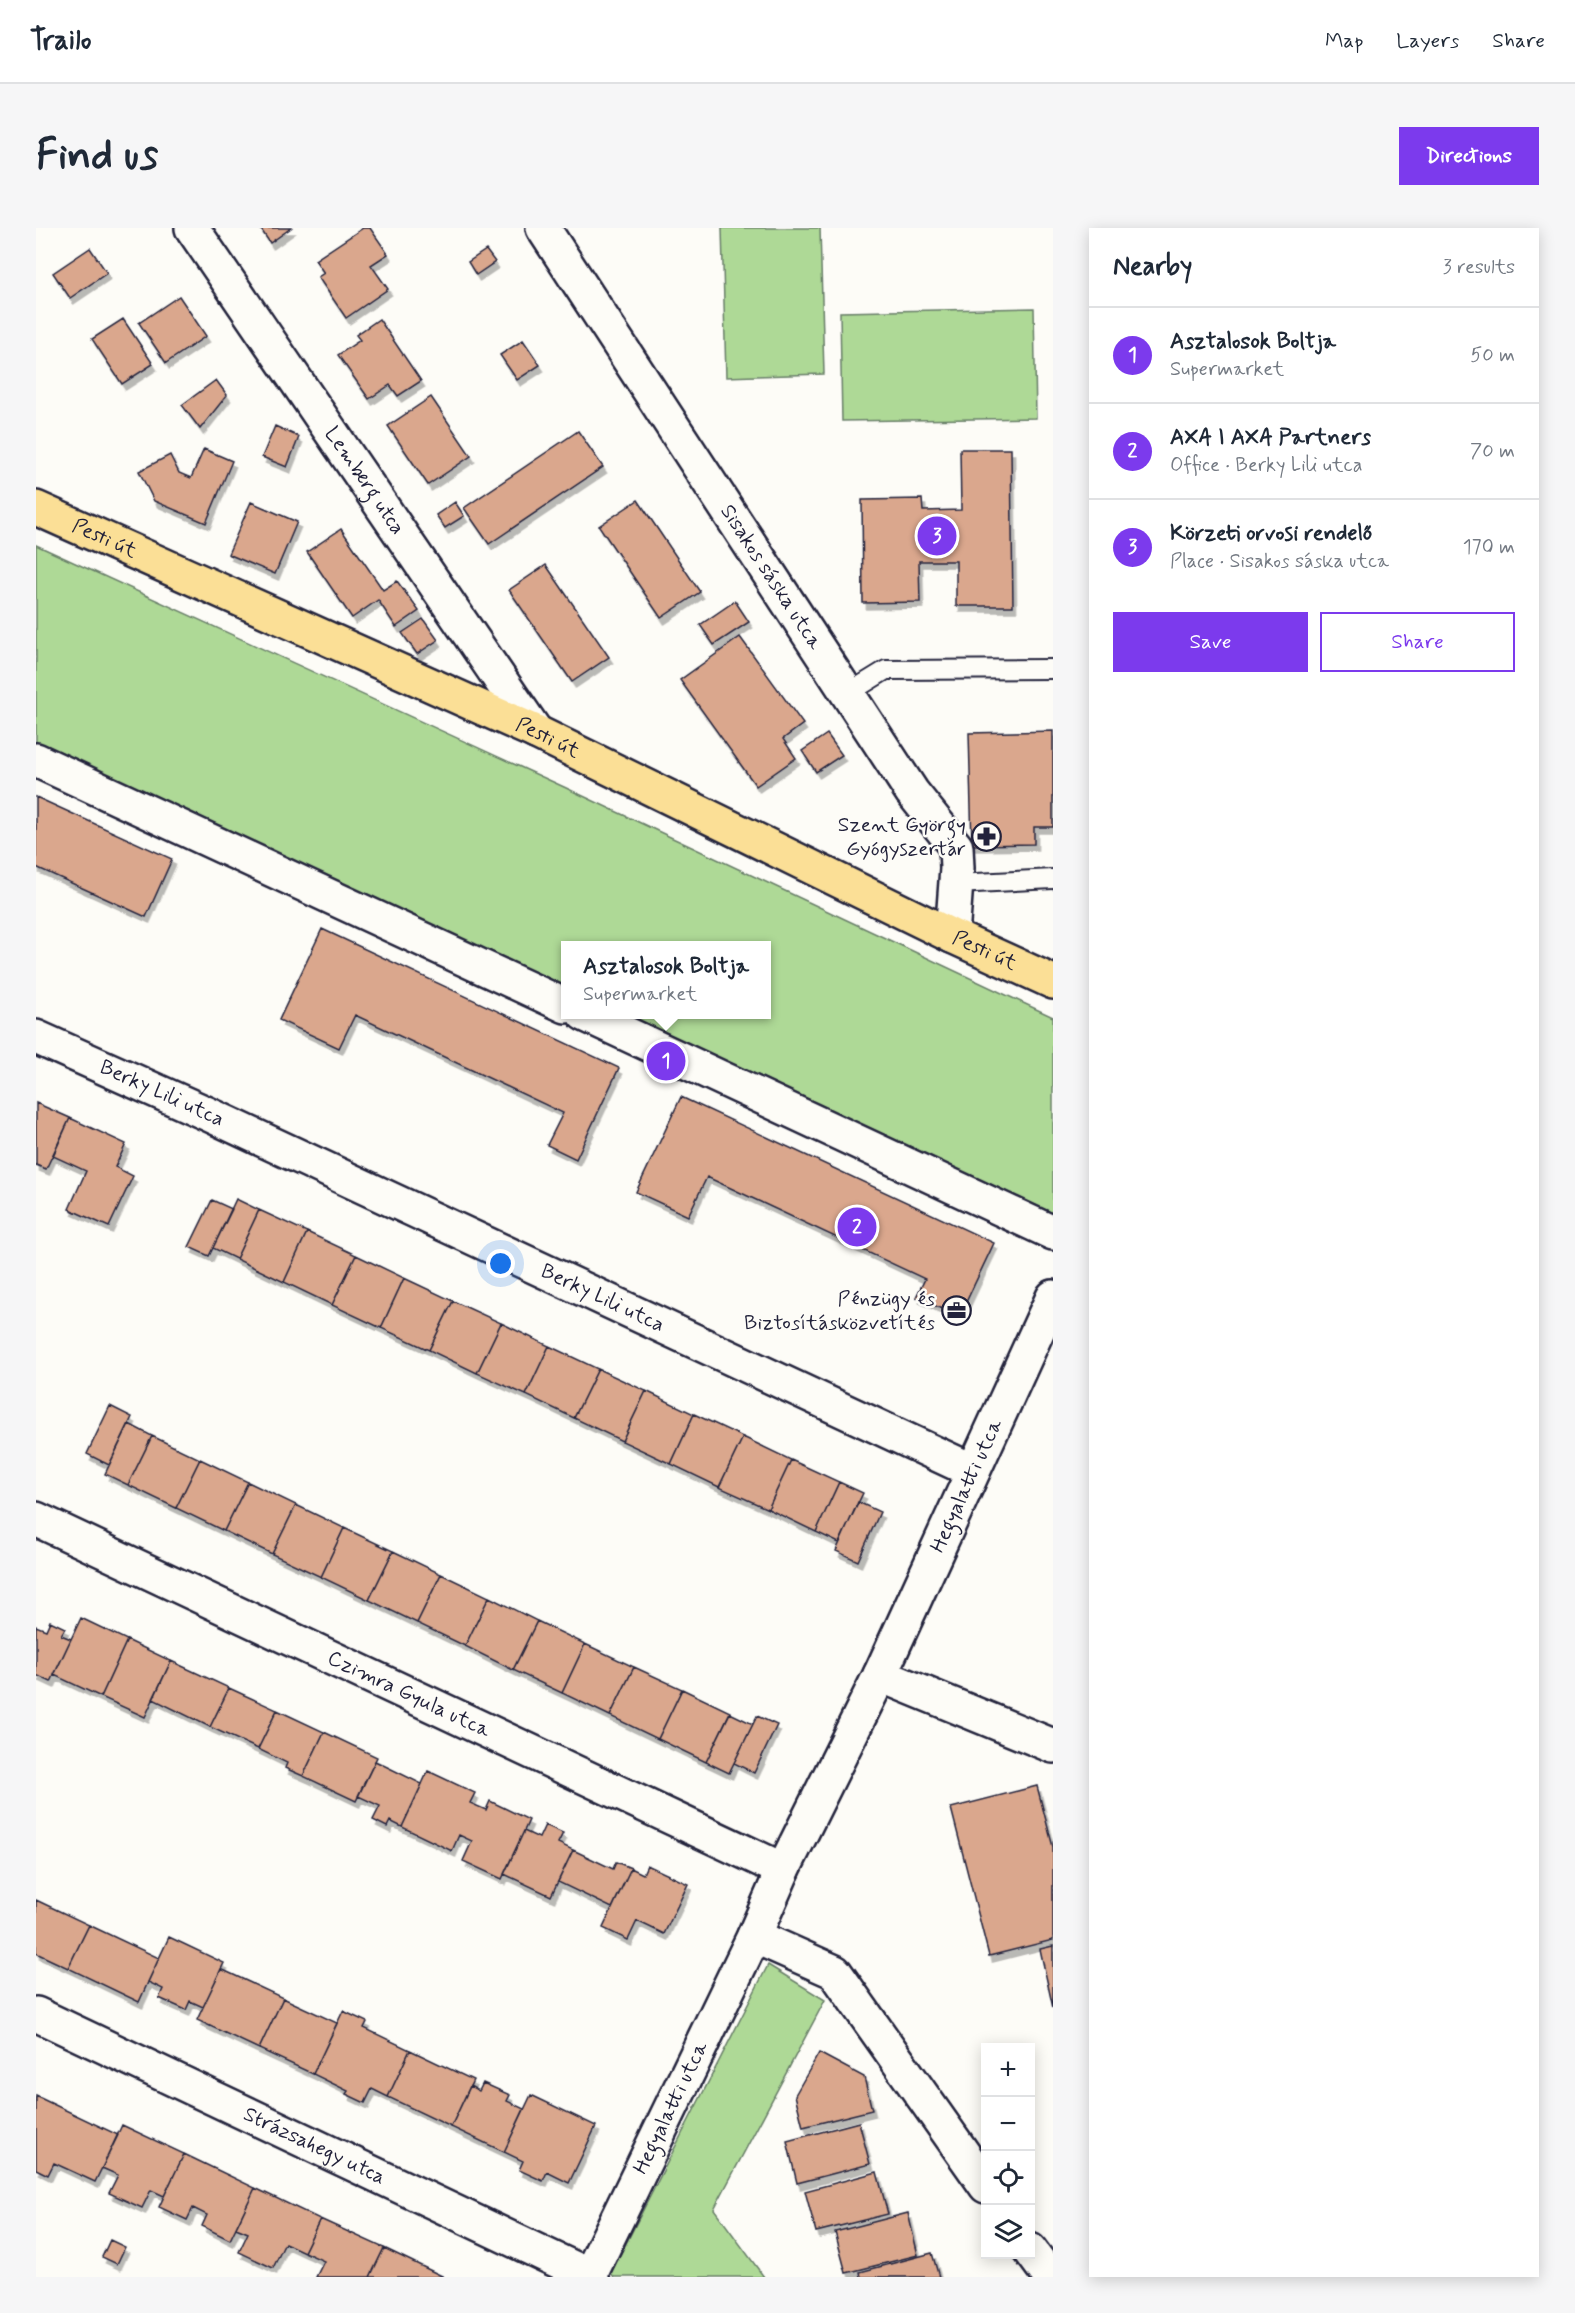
<!DOCTYPE html>
<meta charset="utf-8">
<style>
:root{--surface:#fff;--page:#f6f6f7;--text:#1f2937;--muted:#747a83;--line:#e0e1e3;--accent:#7c3aed}
body{margin:0;font-family:Mynerve,sans-serif;background:var(--page);color:var(--text)}
.controls{position:absolute;right:18px;bottom:18px;display:grid;overflow:hidden;border-radius:0px;box-shadow:0 3px 15px #0003}
.controls button{width:54px;height:54px;display:grid;place-items:center;padding:0;border:0;border-bottom:2px solid var(--line);background:var(--surface);color:var(--text);font:30px sans-serif}
.you{position:absolute;left:465px;top:1036px;width:21px;height:21px;margin:-15px;border:4px solid #fff;border-radius:50%;background:#1a73e8;box-shadow:0 0 0 9px #1a73e833}
.badge{display:grid;place-items:center;width:39px;height:39px;border-radius:50%;background:var(--accent);color:#fff;font-size:20px;font-weight:700}
.pin{position:absolute;translate:-50% -50%;border:3px solid #fff;box-shadow:0 2px 6px #0006}
.popup{position:absolute;left:525px;top:713px;width:210px;height:78px;box-sizing:border-box;display:grid;place-content:center;border-radius:0px;background:var(--surface);filter:drop-shadow(0 2px 4px #0005);font-size:20px;white-space:nowrap;color:var(--muted)}
.popup b{font-size:22px;color:var(--text)}
.popup::after{content:'';position:absolute;left:50%;top:100%;margin-left:-12px;border:12px solid transparent;border-top-color:var(--surface)}
.list{margin:0;padding:0;list-style:none}
h2{display:flex;justify-content:space-between;align-items:center;height:78px;margin:0;padding:0 24px;font-size:26px}
h2 small{font-size:20px;font-weight:400;color:var(--muted)}
.list li{display:grid;grid-template-columns:39px 1fr auto;gap:18px;align-items:center;box-sizing:border-box;height:96px;padding:0 24px;border-top:2px solid var(--line)}
.list b{display:block;font-size:22px;white-space:nowrap}
.list p{margin:0;font-size:20px;white-space:nowrap;color:var(--muted)}
.list em{font-size:20px;font-style:normal;color:var(--muted)}
.actions{display:flex;gap:12px;padding:18px 24px}
.actions a{flex:1;padding:14px 0;border:2px solid var(--accent);border-radius:0px;text-align:center;font-size:21px;color:var(--accent)}
.actions .main{background:var(--accent);color:#fff}
.icon{flex:none;width:33px;height:33px;fill:none;stroke:currentColor;stroke-width:2;stroke-linecap:round;stroke-linejoin:round}
.map{position:relative;flex:none;width:1017px;height:2049px;overflow:hidden;border-radius:0px}
header{display:flex;align-items:center;gap:36px;box-sizing:border-box;height:84px;padding:0 30px;background:var(--surface);border-bottom:2px solid var(--line)}
header strong{font-size:28px}
nav{display:flex;gap:33px;margin-inline-start:auto;font-size:21px}
.intro{display:flex;align-items:center;justify-content:space-between;box-sizing:border-box;height:144px;padding:0 36px}
h1{margin:0;font-size:42px}
.button{padding:15px 27px;border-radius:0px;background:var(--accent);color:#fff;font-size:21px;font-weight:700}
main{display:flex;gap:36px;padding:0 36px}
aside{flex:1;background:var(--surface);border-radius:0px;box-shadow:0 3px 15px #0003}
.map>svg:first-child{display:block}
</style>
<header>
<strong>Trailo</strong>
<nav><a>Map</a><a>Layers</a><a>Share</a></nav>
</header>
<div class="intro"><h1>Find us</h1><a class="button">Directions</a></div>
<main>
<div class="map">
<svg width="1017" height="2049" viewBox="0 0 1017 2049">
<defs>
<filter id="shadow"><feDropShadow dx="3.5" dy="6" stdDeviation="0" flood-color="#0004"/></filter>
</defs>
<rect width="100%" height="100%" fill="#fdfcf7"/>
<filter id="ink" filterUnits="userSpaceOnUse"><feTurbulence type="fractalNoise" baseFrequency=".0167" numOctaves="2"/><feDisplacementMap in="SourceGraphic" scale="12" xChannelSelector="R" yChannelSelector="G"/><feConvolveMatrix kernelMatrix="1 2 1 2 8 2 1 2 1" color-interpolation-filters="sRGB"/></filter>
<g filter="url(#ink)">
<path fill="#aed996" stroke="#687e68" stroke-width="1.5" d="M686,0H784L788,146L690,149Z
M998,80L1000,190L806,193L804,84Z
M0,317L528,559L1017,789V1005L548,787L730,786V718H530L529,778L0,532Z
M732,1737L789,1772L678,1981L728,2049H578L575,2045Z"/>
<path fill="#daa78d" stroke="#22223b" stroke-width="1.5" filter="url(#shadow)" d="M224,0H255L234,15Z
M327,0H334L352,26L335,37L352,61L310,90L282,49L288,45L279,32Z
M54,20L71,45L34,70L17,45Z
M450,22L459,34L440,47L432,34Z
M143,68L170,108L130,135L103,95Z
M87,91L117,136L86,156L56,111Z
M343,91L385,153L362,168L354,157L333,171L302,127L324,112L320,107Z
M487,112L504,137L481,152L464,127Z
M180,152L191,167L164,201L146,177Z
M395,169L435,228L392,257L352,198Z
M239,198L263,209L251,239L226,229Z
M542,203L567,239L453,316L428,280Z
M168,221L196,233L170,295L118,273L103,243L134,227L143,245L155,250Z
M924,221H975L977,378H920V333H883L884,374L827,375L826,272L886,271L887,283L925,282Z
M602,272L664,364L625,390L563,298Z
M215,274L261,294L239,346L192,326Z
M419,274L428,288L409,300L400,287Z
M305,301L347,362L361,353L383,383L360,399L342,372L316,390L271,324Z
M510,337L573,429L536,454L473,362Z
M699,373L713,394L678,417L664,397Z
M387,391L402,412L381,426L366,405Z
M704,409L767,496L747,511L760,530L720,558L644,452Z
M1017,503V599H998V616L936,617L933,505Z
M791,506L806,527L780,544L766,523Z
M0,569L136,631L110,689L0,639Z
M286,701L583,840L540,931L511,917L527,885L319,787L303,820L243,792Z
M645,869L958,1015L923,1089L880,1069L889,1051L671,949L652,988L600,964Z
M0,875L34,890L10,941L0,937Z
M34,890L90,916L79,939L97,948L73,999L33,981L50,943L17,928Z
M200,971L223,982L200,1031L177,1020Z
M176,972L196,981L173,1028L153,1019Z
M223,982L271,1004L248,1054L200,1031Z
M271,1004L320,1027L296,1077L248,1054Z
M320,1027L368,1050L345,1100L296,1077Z
M368,1050L417,1073L393,1122L345,1100Z
M417,1073L465,1095L441,1145L393,1122Z
M465,1095L513,1118L490,1167L441,1145Z
M513,1118L562,1141L538,1190L490,1167Z
M562,1141L610,1163L586,1213L538,1190Z
M610,1163L658,1186L635,1236L586,1213Z
M74,1178L96,1189L73,1237L51,1226Z
M658,1186L707,1209L683,1259L635,1236Z
M93,1196L116,1208L92,1257L69,1246Z
M116,1208L164,1231L140,1280L92,1257Z
M707,1209L755,1232L732,1281L683,1259Z
M164,1231L212,1254L188,1303L140,1280Z
M755,1232L803,1254L780,1304L732,1281Z
M212,1254L260,1277L236,1326L188,1303Z
M803,1254L827,1265L803,1315L780,1304Z
M822,1274L844,1284L822,1333L800,1323Z
M260,1277L308,1300L285,1349L236,1326Z
M308,1300L357,1323L333,1372L285,1349Z
M357,1323L405,1346L381,1395L333,1372Z
M405,1346L453,1369L429,1418L381,1395Z
M453,1369L501,1393L477,1442L429,1418Z
M45,1390L91,1412L65,1469L18,1447Z
M14,1393L29,1400L25,1407L35,1411L15,1454L0,1447V1398L10,1402Z
M501,1393L549,1416L526,1465L477,1442Z
M91,1412L135,1433L109,1489L65,1469Z
M549,1416L598,1439L574,1488L526,1465Z
M135,1433L193,1460L174,1499L117,1471Z
M598,1439L646,1461L622,1511L574,1488Z
M193,1460L241,1482L222,1521L174,1499Z
M646,1461L694,1484L670,1534L622,1511Z
M241,1482L288,1504L267,1548L249,1540L251,1535L222,1521Z
M694,1485L717,1496L693,1545L670,1534Z
M721,1488L741,1497L718,1545L698,1535Z
M288,1504L341,1529L320,1573L267,1548Z
M339,1533L386,1556L366,1599L354,1593L351,1599L337,1592L344,1578L322,1568Z
M392,1543L439,1565L434,1575L450,1582L454,1573L493,1592L466,1651L427,1633L436,1613L423,1607L416,1623L366,1599Z
M1001,1558L1017,1619V1712L953,1728L915,1580Z
M509,1597L527,1605L522,1615L537,1622L515,1668L468,1646L488,1603L503,1610Z
M537,1622L577,1641L580,1634L595,1640L576,1680L522,1654Z
M611,1637L652,1656L628,1706L601,1693L592,1712L567,1700L595,1640L607,1646Z
M0,1672L53,1697L32,1740L0,1725Z
M53,1697L123,1730L103,1774L32,1740Z
M133,1709L188,1735L167,1779L154,1773L150,1782L123,1770L127,1761L112,1754Z
M1017,1718V1780L1004,1721Z
M185,1741L247,1770L223,1821L161,1792Z
M247,1770L301,1795L277,1846L223,1821Z
M307,1783L331,1794L328,1800L374,1822L352,1869L336,1861L329,1875L310,1866L312,1863L277,1846Z
M374,1822L437,1852L415,1899L352,1869Z
M783,1825L828,1849L836,1882L767,1899L759,1867Z
M447,1855L474,1867L471,1873L488,1881L468,1924L415,1899L434,1858L443,1863Z
M495,1867L560,1898L533,1955L511,1944L507,1953L483,1942L487,1933L468,1924Z
M0,1868L82,1907L59,1954L18,1935L12,1947L0,1941Z
M823,1894L834,1936L761,1955L751,1913Z
M86,1897L148,1926L128,1968L115,1962L106,1980L73,1965L82,1947L66,1940Z
M148,1926L219,1960L194,2012L166,1998L171,1987L157,1980L151,1992L123,1979Z
M841,1944L852,1986L780,2004L769,1963Z
M219,1960L284,1991L268,2024L249,2015L237,2040L203,2024L212,2005L200,2000Z
M872,1985L882,2027L810,2045L799,2004Z
M284,1991L348,2020L334,2049H280L288,2033L268,2024Z
M74,2012L89,2019L81,2036L66,2029Z
M348,2020L408,2049H334Z
M896,2025L903,2049H825L824,2044Z"/>
<g fill="none" stroke-linecap="round" stroke-linejoin="round">
<defs>
<path id="lane" d="M811,466L850,442L1017,441
M920,656L1017,651"/>
<g id="street">
<path id="s1" d="M156,0L500,504"/>
<path id="s2" d="M507,0L876,564L920,619L921,640L916,708"/>
<path d="M0,532L530,778"/>
<path d="M548,786L1017,1005"/>
<path id="s3" d="M0,809L172,886L937,1243"/>
<path id="s4" d="M0,1291L747,1642"/>
<path d="M844,1447L1017,1518"/>
<path d="M718,1708L799,1744L950,1958"/>
<path id="s5" d="M0,1786L556,2049"/>
<path d="M994,2022L1014,2049"/>
<path id="s6" d="M550,2049L554,2047L718,1708L747,1642L844,1447L1017,1069"/>
</g>
<g id="primary">
<path id="s7" d="M0,280L500,504L916,708L1017,754"/>
</g>
</defs>
<use href="#lane" stroke="#22223b" stroke-width="22"/>
<use href="#street" stroke="#22223b" stroke-width="38"/>
<use href="#primary" stroke="#22223b" stroke-width="38"/>
<use href="#lane" stroke="#fdfcf7" stroke-width="18"/>
<use href="#street" stroke="#fdfcf7" stroke-width="33"/>
<use href="#primary" stroke="#fbdf96" stroke-width="33"/>
</g>
</g>
<defs>
<symbol id="pharmacy-ring" viewBox="-11 -11 22 22"><circle r="9.5" fill="#fdfcf7" stroke="#22223b" stroke-width="1.5"/><path d="M-2-6h4v4h4v4h-4v4h-4v-4h-4v-4h4Z" fill="#22223b"/></symbol>
<symbol id="office-ring" viewBox="-11 -11 22 22"><circle r="9.5" fill="#fdfcf7" stroke="#22223b" stroke-width="1.5"/><path d="M-6-3h4V-5.5h4V-3h4V5H-6ZM-1-4.5V-3h2v-1.5ZM-6 0V1H6V0Z" fill="#22223b"/></symbol>
</defs>
<g fill-rule="evenodd">
<use href="#pharmacy-ring" x="934" y="592" width="33" height="33"/>
<use href="#office-ring" x="904" y="1066" width="33" height="33"/>
</g>
<g text-anchor="middle" dominant-baseline="central" stroke-width="5" stroke-linejoin="round" paint-order="stroke">
<g font-size="21" fill="#22223b" stroke="#fdfcf7">
<text stroke="none"><textPath href="#s1" startOffset="306">Lemberg utca</textPath></text>
<text stroke="none"><textPath href="#s7" startOffset="75">Pesti út</textPath></text>
<text stroke="none"><textPath href="#s2" startOffset="417">Sisakos sáska utca</textPath></text>
<text stroke="none"><textPath href="#s7" startOffset="561">Pesti út</textPath></text>
<text stroke="none"><textPath href="#s7" startOffset="1047">Pesti út</textPath></text>
<text stroke="none"><textPath href="#s3" startOffset="138">Berky Lili utca</textPath></text>
<text stroke="none"><textPath href="#s3" startOffset="624">Berky Lili utca</textPath></text>
<text stroke="none"><textPath href="#s6" startOffset="879">Hegyalatti utca</textPath></text>
<text stroke="none"><textPath href="#s4" startOffset="412">Czimra Gyula utca</textPath></text>
<text stroke="none"><textPath href="#s6" startOffset="190">Hegyalatti utca</textPath></text>
<text stroke="none"><textPath href="#s5" startOffset="308">Strázsahegy utca</textPath></text>
</g>
<g font-size="21" fill="#22223b" stroke="#fdfcf7" text-anchor="end">
<text x="930" y="597">Szent György<tspan x="930" dy="24">Gyógyszertár</tspan></text>
<text x="899" y="1071">Pénzügy és<tspan x="899" dy="24">Biztosításközvetítés</tspan></text>
</g>
</g>
</svg>
<div class="controls">
<button>+</button>
<button>−</button>
<button><svg class="icon" aria-label="locate" viewBox="0 0 24 24"><circle cx="12" cy="12" r="6"/><path d="M12 2v4M12 18v4M2 12h4M18 12h4"/></svg></button>
<button><svg class="icon" aria-label="layers" viewBox="0 0 24 24"><path d="M12 4l9 5-9 5-9-5zM3 14l9 5 9-5"/></svg></button>
</div>
<div class="you"></div>
<div class="pin badge" style="left:630px;top:833px">1</div>
<div class="popup"><b>Asztalosok Boltja</b>Supermarket</div>
<div class="pin badge" style="left:821px;top:999px">2</div>
<div class="pin badge" style="left:901px;top:308px">3</div>
</div>
<aside>
<h2>Nearby<small>3 results</small></h2>
<ul class="list">
<li><span class="badge">1</span><div><b>Asztalosok Boltja</b><p>Supermarket</p></div><em>50 m</em></li>
<li><span class="badge">2</span><div><b>AXA I AXA Partners</b><p>Office · Berky Lili utca</p></div><em>70 m</em></li>
<li><span class="badge">3</span><div><b>Körzeti orvosi rendelő</b><p>Place · Sisakos sáska utca</p></div><em>170 m</em></li>
</ul>
<div class="actions"><a class="main">Save</a><a>Share</a></div>
</aside>
</main>
